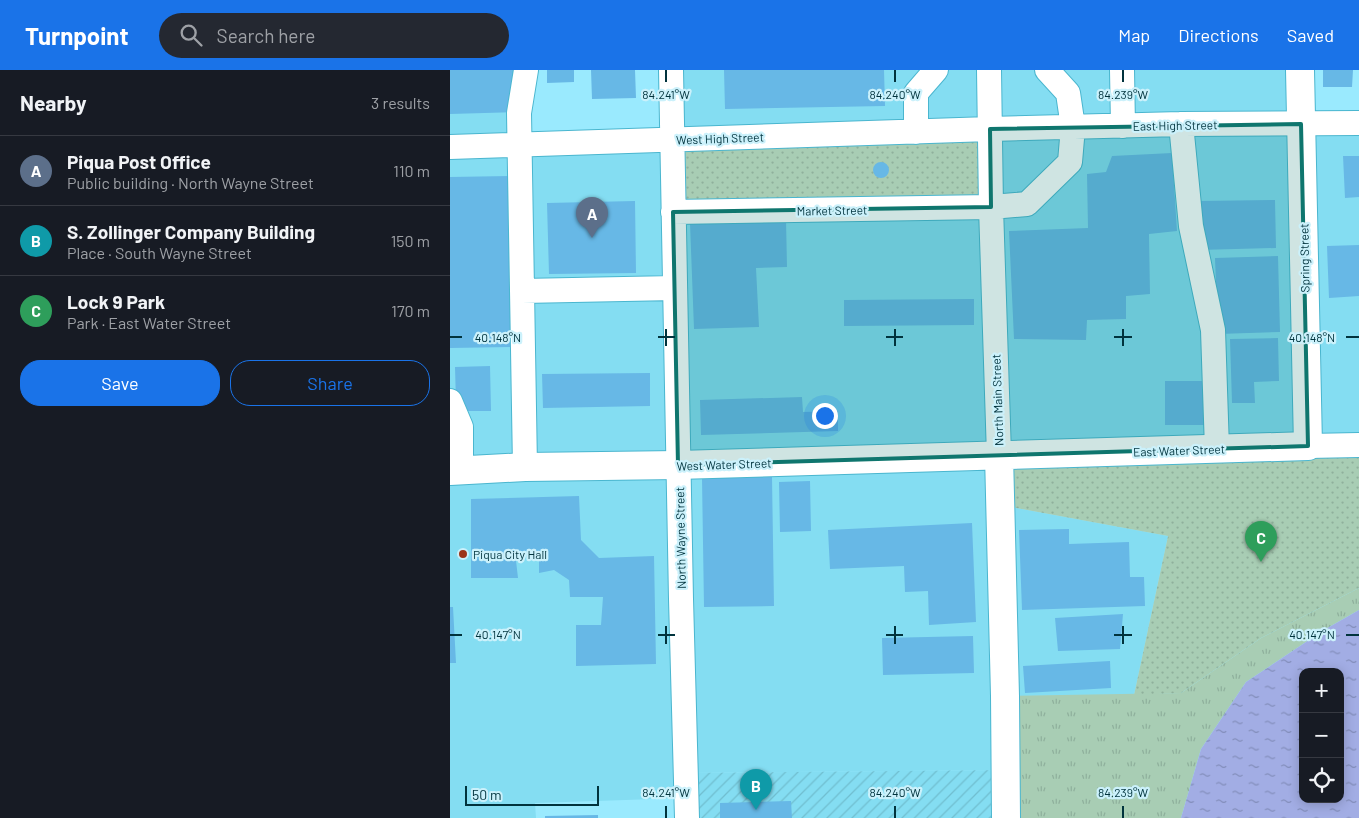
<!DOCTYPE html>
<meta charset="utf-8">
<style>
:root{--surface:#171b24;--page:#242831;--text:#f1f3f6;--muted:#9ea1a6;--line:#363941;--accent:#1a73e8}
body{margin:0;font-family:Barlow,sans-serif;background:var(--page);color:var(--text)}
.controls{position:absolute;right:15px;bottom:15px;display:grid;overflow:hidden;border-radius:10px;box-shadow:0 2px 12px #0003}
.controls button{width:45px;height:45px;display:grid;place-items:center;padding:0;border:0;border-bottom:1px solid var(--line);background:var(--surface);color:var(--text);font:25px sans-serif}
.scale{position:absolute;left:15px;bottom:12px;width:134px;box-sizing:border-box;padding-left:5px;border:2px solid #01333d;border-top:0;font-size:14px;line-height:18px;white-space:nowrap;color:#01333d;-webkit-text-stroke:4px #cbf1fb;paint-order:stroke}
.you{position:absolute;left:374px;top:345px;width:18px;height:18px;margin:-12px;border:4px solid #fff;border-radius:50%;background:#1a73e8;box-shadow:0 0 0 8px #1a73e833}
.badge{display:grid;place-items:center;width:32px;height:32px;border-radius:50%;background:var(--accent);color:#fff;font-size:16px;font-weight:700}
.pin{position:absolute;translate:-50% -41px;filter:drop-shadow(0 1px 2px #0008)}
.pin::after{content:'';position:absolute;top:26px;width:18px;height:15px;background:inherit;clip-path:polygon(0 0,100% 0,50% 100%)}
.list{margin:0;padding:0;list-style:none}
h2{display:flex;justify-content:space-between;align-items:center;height:65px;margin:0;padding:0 20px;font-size:21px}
h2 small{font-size:16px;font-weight:400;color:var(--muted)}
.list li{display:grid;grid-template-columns:32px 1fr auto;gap:15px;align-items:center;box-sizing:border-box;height:70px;padding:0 20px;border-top:1px solid var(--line)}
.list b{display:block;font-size:19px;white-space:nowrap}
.list p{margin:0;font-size:16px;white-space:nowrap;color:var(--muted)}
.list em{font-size:16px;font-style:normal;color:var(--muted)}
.actions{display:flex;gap:10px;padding:15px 20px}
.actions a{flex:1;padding:11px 0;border:1px solid var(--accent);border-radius:20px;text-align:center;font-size:18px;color:var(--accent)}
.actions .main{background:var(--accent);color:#fff}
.icon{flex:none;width:28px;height:28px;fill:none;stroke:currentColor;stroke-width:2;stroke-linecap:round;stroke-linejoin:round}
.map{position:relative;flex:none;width:909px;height:748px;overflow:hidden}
header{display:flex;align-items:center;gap:30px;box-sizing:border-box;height:70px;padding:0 25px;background:var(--accent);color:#fff}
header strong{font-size:24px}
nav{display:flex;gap:28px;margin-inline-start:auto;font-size:18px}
.search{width:350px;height:45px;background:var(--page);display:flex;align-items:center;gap:12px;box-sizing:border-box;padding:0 18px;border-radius:28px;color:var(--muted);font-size:19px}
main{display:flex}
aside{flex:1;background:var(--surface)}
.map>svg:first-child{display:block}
</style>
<header>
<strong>Turnpoint</strong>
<div class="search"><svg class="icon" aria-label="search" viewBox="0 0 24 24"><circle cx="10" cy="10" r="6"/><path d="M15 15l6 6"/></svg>Search here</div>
<nav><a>Map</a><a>Directions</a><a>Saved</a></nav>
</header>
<main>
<aside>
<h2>Nearby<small>3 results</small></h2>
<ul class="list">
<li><span class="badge" style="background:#5c6f8a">A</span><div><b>Piqua Post Office</b><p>Public building · North Wayne Street</p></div><em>110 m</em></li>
<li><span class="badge" style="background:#0f9aa8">B</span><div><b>S. Zollinger Company Building</b><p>Place · South Wayne Street</p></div><em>150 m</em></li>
<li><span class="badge" style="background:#2e9e5b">C</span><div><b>Lock 9 Park</b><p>Park · East Water Street</p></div><em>170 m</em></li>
</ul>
<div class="actions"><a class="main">Save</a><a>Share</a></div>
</aside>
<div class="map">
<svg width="909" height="748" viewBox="0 0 909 748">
<defs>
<pattern id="industrial-furrows" width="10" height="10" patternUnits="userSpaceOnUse" patternTransform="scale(1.25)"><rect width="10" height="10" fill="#84ddf2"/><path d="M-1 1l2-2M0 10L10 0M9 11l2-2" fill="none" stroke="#70bed0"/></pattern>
<pattern id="grass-tufts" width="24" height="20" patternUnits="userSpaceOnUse" patternTransform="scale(1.25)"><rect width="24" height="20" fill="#a8cdb4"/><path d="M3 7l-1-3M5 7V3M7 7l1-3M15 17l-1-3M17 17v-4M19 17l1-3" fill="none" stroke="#8fb09c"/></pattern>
<pattern id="park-dots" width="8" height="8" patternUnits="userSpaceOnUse" patternTransform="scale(1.25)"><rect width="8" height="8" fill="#a8cdb4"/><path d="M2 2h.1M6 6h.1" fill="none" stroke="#8fb09c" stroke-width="1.8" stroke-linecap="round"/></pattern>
<pattern id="water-ripples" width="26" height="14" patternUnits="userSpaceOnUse" patternTransform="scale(1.25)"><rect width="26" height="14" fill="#a2ade4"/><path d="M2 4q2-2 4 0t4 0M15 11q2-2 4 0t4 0" fill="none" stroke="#828dba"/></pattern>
</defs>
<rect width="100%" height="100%" fill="#9aeafe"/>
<path fill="#84ddf2" d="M0,0H76L69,75L223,69L221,0H850L851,54L909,53V375L550,435L718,466L684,625L555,626L556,700L236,703V728L85,733L86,748H0Z"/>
<path fill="url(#industrial-furrows)" d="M556,700V748H237L235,703Z"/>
<path fill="url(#grass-tufts)" d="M909,518V540L874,560L796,612L751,679L731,748H556L555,626L731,623L811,568Z"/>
<path fill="url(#park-dots)" d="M540,59L541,137L223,142V69Z
M909,375V518L811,568L731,623L684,625L718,466L550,435L549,385Z"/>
<path fill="url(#water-ripples)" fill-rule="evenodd" d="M909,540V748H731L751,679L796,612L874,560ZM853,602H890V729H853Z"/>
<path fill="#67b8e6" d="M0,0H63L65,42L0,44Z
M97,0H124V12L97,13Z
M141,0H185L186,28L142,29Z
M274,0H434L435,36L275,39Z
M873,0H903L902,17H873Z
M722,83L727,161L699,164L700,224L676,226V249L637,250L636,270L564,269L559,161L638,158L637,104L656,102L662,86Z
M893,86H909V127L895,128Z
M423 100a8 8 0 1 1 16 0a8 8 0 1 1-16 0Z
M64,106L66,277L0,278V107Z
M825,130L826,178L749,180L748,131Z
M185,131L186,203L99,204L97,133Z
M336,149L337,197L306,198L309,257L244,259L240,153Z
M909,175V226L879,228L877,176Z
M828,186L830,262L768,264L765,188Z
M524,229V255L394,256V230Z
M828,268L829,311L804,312L805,333H782L780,269Z
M40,296L41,341H15L6,332L5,297Z
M200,303V336L93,338L92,304Z
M715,311H758V355H715Z
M352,327L353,342L388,341V361L251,365L250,330Z
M322,407L324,536L254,537L252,408Z
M360,411L361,461L330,462L329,412Z
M129,426L131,470L149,488L204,486L206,594L126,596V555H151L153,527H120L119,510L104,500L89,503V481L65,482L68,508H21V429Z
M522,453L526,552L479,555L478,521L455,522L454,496L380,499L378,460Z
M619,459V474L679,472L680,507H694L695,536L572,540L569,460Z
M0,537H3L6,593H0Z
M673,544L670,579L608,581L605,548Z
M523,566L524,603L433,605L432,568Z
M660,591L661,618L575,623L573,596Z
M341,731L342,748H270V733Z
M148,745V748H95V746Z"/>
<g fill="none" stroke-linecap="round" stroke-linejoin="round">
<defs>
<path id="minor" d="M221,0L231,529L237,748
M539,0L541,137L549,385
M672,0L673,56
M731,54L741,156L763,260L767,379
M466,62V23L486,0
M0,77L540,59L731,54L909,53
M223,142L541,137L577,134L620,92L623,57L618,23L597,0
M72,221L225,218
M0,331L11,357V400
M858,376L909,375
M75,397L69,43L76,0"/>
<path id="major" d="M549,385L555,626L556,748
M0,401L75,397L228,395L858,376L850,0"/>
</defs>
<use href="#minor" stroke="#4ab6cf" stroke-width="26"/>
<use href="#major" stroke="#4ab6cf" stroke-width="30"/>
<use href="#minor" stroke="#fff" stroke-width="24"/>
<use href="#major" stroke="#fff" stroke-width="28"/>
</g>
<path fill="#0f766e" fill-opacity="0.2" stroke="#0f766e" stroke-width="4" stroke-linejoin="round" d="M851,54L858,376L228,395L223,142L541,137L540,59Z"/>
<path fill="none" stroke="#01333d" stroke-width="2" d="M216,0V12M445,0V12M673,0V12M216,259V276M445,259V276M673,259V276M0,267H12M208,267H225M436,267H453M664,267H682M896,267H909M216,556V574M445,556V574M673,556V574M0,565H12M208,565H225M436,565H453M664,565H682M896,565H909M216,736V748M445,736V748M673,736V748"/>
<circle fill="#9c3418" stroke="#cbf1fb" stroke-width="2" cx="13" cy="484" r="5"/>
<g text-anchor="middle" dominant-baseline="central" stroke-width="4.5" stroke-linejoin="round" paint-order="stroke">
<g font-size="12" fill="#01333d" stroke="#cbf1fb">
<text transform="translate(725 55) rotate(-1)">East High Street</text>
<text transform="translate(270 68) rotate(-2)">West High Street</text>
<text transform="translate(382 140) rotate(-1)">Market Street</text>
<text transform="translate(854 188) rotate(-91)">Spring Street</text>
<text transform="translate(547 330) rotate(-92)">North Main Street</text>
<text transform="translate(729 380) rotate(-2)">East Water Street</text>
<text transform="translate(274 394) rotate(-2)">West Water Street</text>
<text transform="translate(230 468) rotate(-91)">North Wayne Street</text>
</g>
<g font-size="12" fill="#01333d" stroke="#cbf1fb" text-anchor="start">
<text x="23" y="484">Piqua City Hall</text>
</g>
</g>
<g font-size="12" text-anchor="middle" fill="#01333d" stroke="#cbf1fb" stroke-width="4.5" stroke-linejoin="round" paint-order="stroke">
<text x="216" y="29">84.241°W</text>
<text x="445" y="29">84.240°W</text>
<text x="673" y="29">84.239°W</text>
<text x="48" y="272">40.148°N</text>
<text x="862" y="272">40.148°N</text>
<text x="48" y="569">40.147°N</text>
<text x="862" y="569">40.147°N</text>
<text x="216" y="727">84.241°W</text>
<text x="445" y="727">84.240°W</text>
<text x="673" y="727">84.239°W</text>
</g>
</svg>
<div class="controls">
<button>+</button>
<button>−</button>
<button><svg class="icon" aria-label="locate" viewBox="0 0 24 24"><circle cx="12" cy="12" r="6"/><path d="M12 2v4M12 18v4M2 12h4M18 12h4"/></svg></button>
</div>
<div class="scale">50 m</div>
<div class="you"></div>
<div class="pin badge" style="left:142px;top:168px;background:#5c6f8a">A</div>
<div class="pin badge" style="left:306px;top:740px;background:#0f9aa8">B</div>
<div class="pin badge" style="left:811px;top:492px;background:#2e9e5b">C</div>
</div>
</main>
